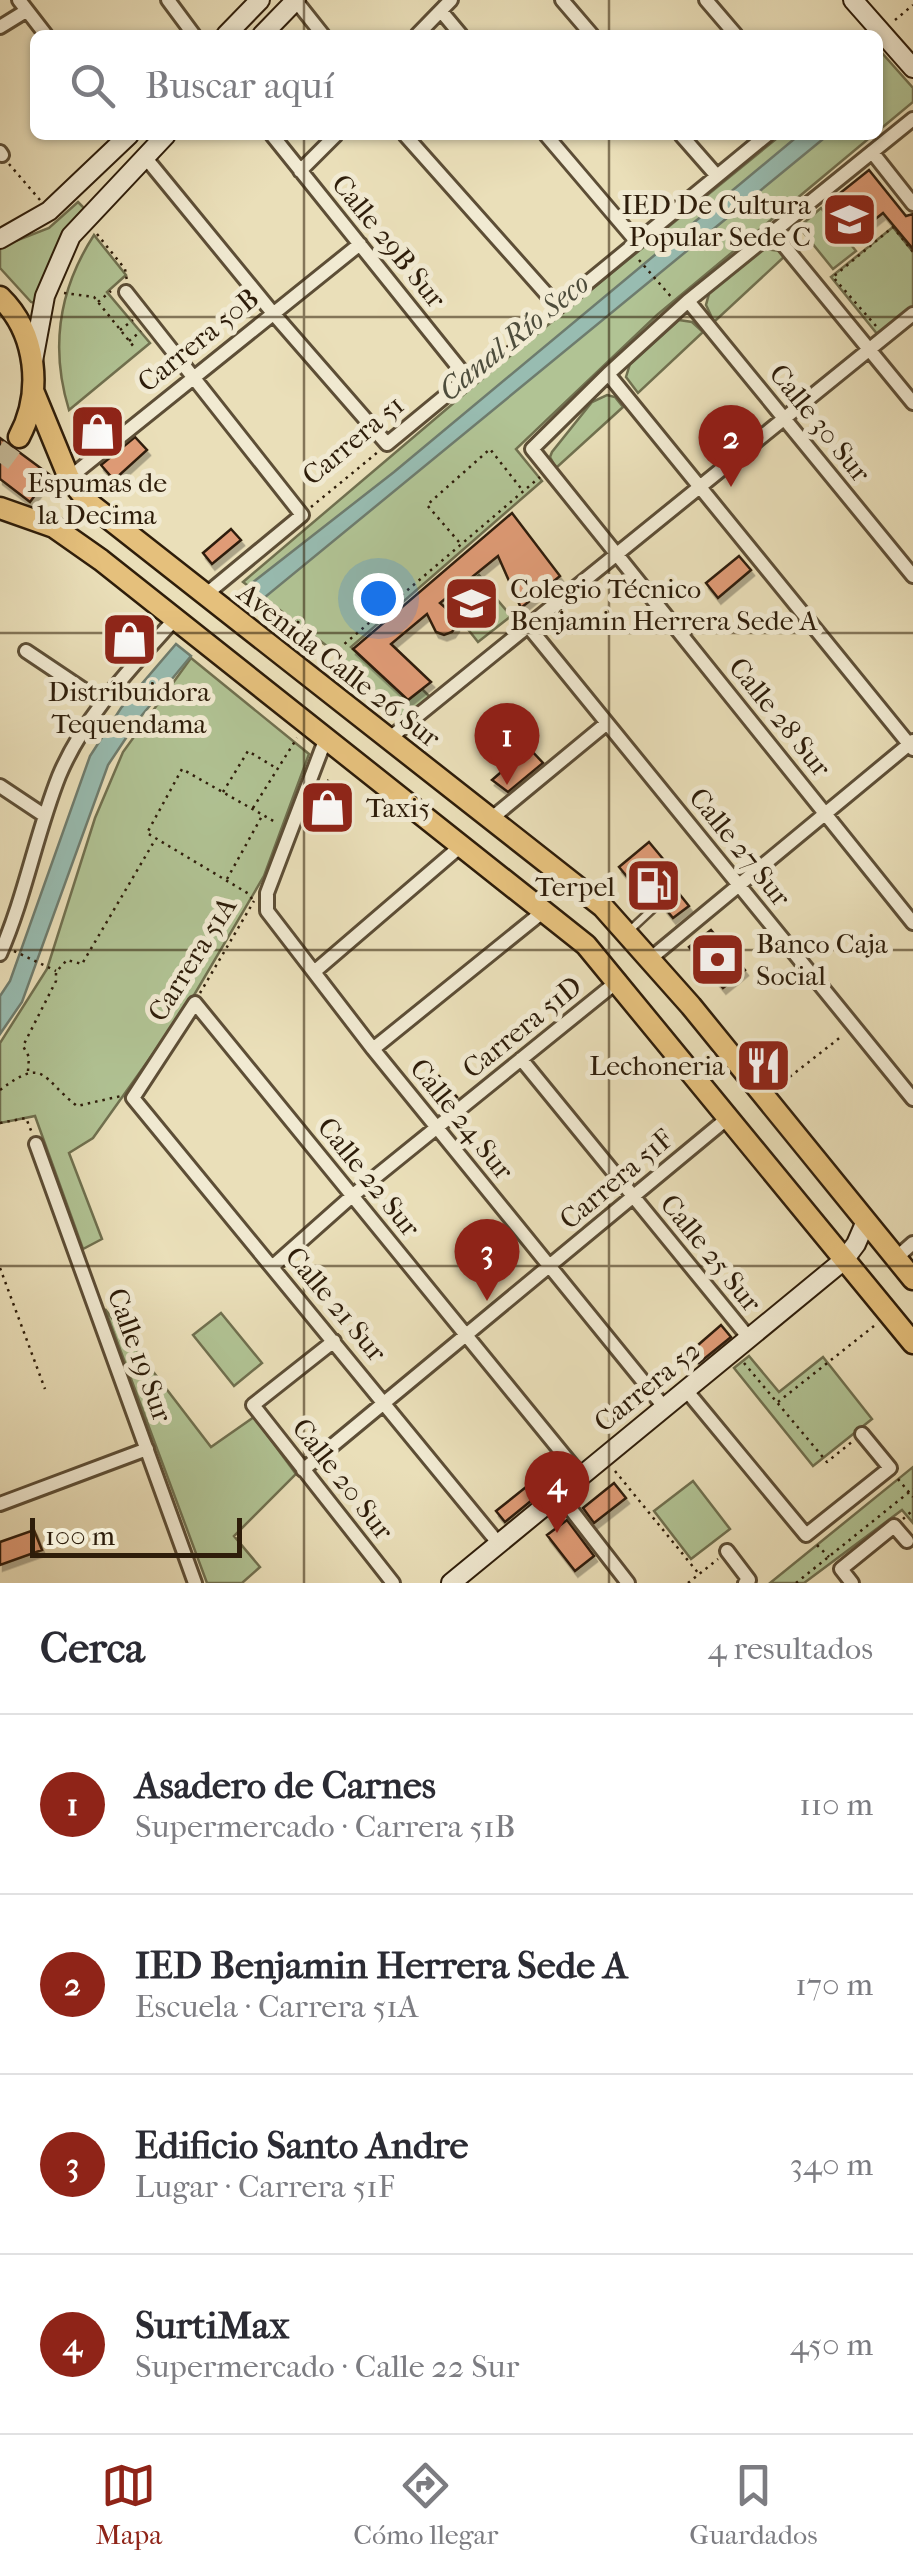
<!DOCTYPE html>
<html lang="es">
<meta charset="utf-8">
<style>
:root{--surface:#fff;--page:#f7f7f7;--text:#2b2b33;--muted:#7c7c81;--line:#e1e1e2;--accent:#8f2418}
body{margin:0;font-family:"IM FELL French Canon",serif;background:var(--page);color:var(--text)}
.scale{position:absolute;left:30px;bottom:25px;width:212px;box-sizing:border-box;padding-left:10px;border:5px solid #2e1d0a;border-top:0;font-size:28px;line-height:35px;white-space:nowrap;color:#2e1d0a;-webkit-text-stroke:8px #f1ead2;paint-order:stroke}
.you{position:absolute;left:378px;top:598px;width:35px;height:35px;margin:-25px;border:8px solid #fff;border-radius:50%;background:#1a73e8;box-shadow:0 0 0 15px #1a73e833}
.badge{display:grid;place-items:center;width:65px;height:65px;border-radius:50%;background:var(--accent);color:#fff;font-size:32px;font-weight:700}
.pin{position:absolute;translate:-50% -82px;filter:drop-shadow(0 2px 5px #0008)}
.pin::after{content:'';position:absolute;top:52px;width:35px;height:30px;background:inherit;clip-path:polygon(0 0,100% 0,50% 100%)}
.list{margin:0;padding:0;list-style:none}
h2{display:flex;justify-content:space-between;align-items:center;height:130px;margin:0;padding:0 40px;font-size:42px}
h2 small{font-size:32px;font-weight:400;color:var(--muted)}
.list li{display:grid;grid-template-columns:65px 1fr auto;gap:30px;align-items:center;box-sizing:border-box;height:180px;padding:0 40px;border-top:2px solid var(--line)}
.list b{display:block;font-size:38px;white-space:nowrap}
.list p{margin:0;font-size:32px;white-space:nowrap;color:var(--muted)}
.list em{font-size:32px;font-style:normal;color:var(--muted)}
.icon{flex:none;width:55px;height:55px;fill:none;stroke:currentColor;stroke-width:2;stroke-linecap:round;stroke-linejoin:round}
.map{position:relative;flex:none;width:913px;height:1583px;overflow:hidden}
.search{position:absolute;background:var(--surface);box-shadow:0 2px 8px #0004;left:30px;right:30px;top:30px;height:110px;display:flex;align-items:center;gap:25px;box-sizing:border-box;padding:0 35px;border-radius:15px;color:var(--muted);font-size:38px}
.sheet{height:850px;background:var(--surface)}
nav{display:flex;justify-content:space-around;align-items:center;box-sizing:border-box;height:140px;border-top:2px solid var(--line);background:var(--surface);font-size:28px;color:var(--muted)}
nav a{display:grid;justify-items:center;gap:5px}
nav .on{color:var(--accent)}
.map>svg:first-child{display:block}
</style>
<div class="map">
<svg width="913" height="1583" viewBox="0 0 913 1583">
<defs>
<filter id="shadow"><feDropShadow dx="3" dy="5.5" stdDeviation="0" flood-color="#0004"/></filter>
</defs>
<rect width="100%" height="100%" fill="#eadfb9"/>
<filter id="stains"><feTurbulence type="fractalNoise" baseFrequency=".002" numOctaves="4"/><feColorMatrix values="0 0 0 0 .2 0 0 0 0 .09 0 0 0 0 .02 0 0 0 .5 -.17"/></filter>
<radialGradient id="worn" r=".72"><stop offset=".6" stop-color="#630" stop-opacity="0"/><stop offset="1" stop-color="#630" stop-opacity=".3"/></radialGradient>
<path fill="#b1c394" stroke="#70704f" stroke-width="2.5" d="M882,53L913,88V102L878,131V57Z
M781,135H873L657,315L516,449L542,481L351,647L408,700L422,689L431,698L409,717L398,715L342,664L340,656L243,582L489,373Z
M78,202L84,208L61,237L35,303L31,302L0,268V247L49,228Z
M821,208L856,251L833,269L799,227Z
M893,227L913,252V307L878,335L831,277Z
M94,235L126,275L107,292L150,343L69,410C50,348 59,289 94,235Z
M765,249L780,251L785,256L714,322L706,305L710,290L758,251Z
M679,320L692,322L703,332L638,393L626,377L630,364Z
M607,395L615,397L623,407L556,468L550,457L552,452L592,402Z
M479,575L495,594L462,620L447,602Z
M495,597L511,616L478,642L463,623Z
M191,658L309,754L264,876L190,1002L93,1138L69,1153L102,1239L83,1249L35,1116L0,1123V1043L47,969L95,818L123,752Z
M105,1309L211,1447L254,1417L296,1474L234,1536L260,1567L242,1583H207Z
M221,1313L262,1363L234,1386L193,1335Z
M749,1356L779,1392L823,1357L872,1419L813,1466L734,1368Z
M913,1467V1523L902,1510L804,1583H770Z
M693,1481L730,1529L691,1559L654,1511Z"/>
<path fill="#98bcb1" stroke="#6e7c6e" stroke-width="2.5" d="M799,135H828L264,598L248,586L394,472Z
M176,644L191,656L138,720L108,765L22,1002L0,1034V996L10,981L90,756L121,708Z"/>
<path fill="#df9b76" stroke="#2e1d0a" stroke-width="2.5" filter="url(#shadow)" d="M869,170L906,216L913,214V249L883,213L850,239L824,206Z
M135,437L147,450L114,480L101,465Z
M0,438L50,475L30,502L0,479Z
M512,513L560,576L521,608L498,556L440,603L456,617V626L452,632L444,635L436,632L427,614L391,644L431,682L408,700L353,649Z
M231,529L241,540L212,564L203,553Z
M739,556L751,570L718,598L706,583Z
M128,623L146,636L128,656L112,644Z
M529,748L543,763L508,792L492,780Z
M328,781L347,796L324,825L310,819Z
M649,842L664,860L657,866L689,906L673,918L664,907V897H656L641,879L634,885L619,867Z
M711,930L745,970L723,988L689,947Z
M439,1076L457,1097L442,1110L424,1089Z
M721,1325L731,1337L699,1363L690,1352Z
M556,1463L564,1474L505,1522L496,1511Z
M614,1483L626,1498L594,1523L583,1508Z
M567,1520L594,1556L575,1571L547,1535Z
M34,1530L42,1550L0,1565V1542Z"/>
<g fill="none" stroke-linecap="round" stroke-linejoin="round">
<path stroke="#c4b896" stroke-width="20" stroke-dasharray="20 10" stroke-linecap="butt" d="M0,463L19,437"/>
<defs>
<path id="lane" d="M628,932L660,902"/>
<path id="street" d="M19,0L46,35
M168,0L194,35
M562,0L592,35
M706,0L736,35
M296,1L323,35
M441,11L461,35
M0,27L26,11
M417,35L451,0
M913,119L688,301L608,374L532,449L913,923
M405,135L558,307L767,135
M546,135L637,242
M681,135L717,176
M0,152L2,155
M872,152L913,204
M145,157L272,312L387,444L467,378L272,135
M300,171L336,135
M772,231L913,403
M126,292L302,515L204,596
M688,301L913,576
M608,374L913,749
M69,478L360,244
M528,626L913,1099
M26,651L102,702
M326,738L267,893V911L373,1049L664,1407
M390,738L913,314
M0,786L45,816
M492,818L607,723
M0,954C25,897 36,834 59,776C84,716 131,668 174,620
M651,958L913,741
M314,972L462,845
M373,1049L545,910
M521,1059L749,1338
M36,1144L195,1583
M896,1258L913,1243
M272,1267L352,1196L619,980
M334,1341L253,1405L393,1583
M686,1390L806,1535L890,1468L862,1434
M303,1470L729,1117
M559,1494L628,1583
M0,1504L147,1449
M499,1544L133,1098L195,1003L581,1476
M727,1551L749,1580L745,1583
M852,1583L841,1569L894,1526L907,1541"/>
<path id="secondary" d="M853,0L913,68
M226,35L260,0
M262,35L296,0
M0,239L49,211L129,135
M33,361L45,296L71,236L166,135
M451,1583L844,1260L856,1244L866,1221"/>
<path id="primary" d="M0,297C37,333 43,392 19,437
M34,393L69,478L89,503L603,907L691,1006L913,1279
M0,508L54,527L101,560L586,945L913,1343"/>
</defs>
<use href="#lane" stroke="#5d4e36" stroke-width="11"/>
<use href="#street" stroke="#5d4e36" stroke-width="18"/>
<use href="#secondary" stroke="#2e1d0a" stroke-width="22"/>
<use href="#primary" stroke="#2e1d0a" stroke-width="25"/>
<path stroke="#2e1d0a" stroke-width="2.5" stroke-dasharray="2.5 5" stroke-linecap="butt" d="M895,20L913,5
M9,164L40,200
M97,234L125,269L127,281
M639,260L673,299
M64,293L94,297L134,347
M98,302L111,291
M876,326L833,277L893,227L913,252
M120,330L133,320
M129,341L141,331
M477,370L545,317
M311,507L378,452
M459,542L427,505L490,449L523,491
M319,659L335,652L540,477
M223,792L248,751L276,768
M253,808L297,738
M227,879L262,816
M252,899L249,894L147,833L182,769L277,823
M14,951L56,971
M200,993L254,901
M28,1071L29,1057L23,1046L56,981V972L67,960L82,964L155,840
M778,1086L842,1036
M0,1090C45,1056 41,1078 77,1106L121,1096
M0,1123L26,1118L32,1133
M0,1268L45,1389
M744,1363L827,1462L853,1441
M778,1402L874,1326
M615,1471L699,1574
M898,1479L913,1497
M903,1519L913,1510
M817,1545L829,1557
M688,1583L718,1559
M796,1583L913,1489"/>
<use href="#lane" stroke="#f1ead2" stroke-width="6"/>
<use href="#street" stroke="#f1ead2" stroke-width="12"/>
<use href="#secondary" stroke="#f1ead2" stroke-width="18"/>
<use href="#primary" stroke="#e5c07c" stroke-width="20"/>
</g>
<path fill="none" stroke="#2e1d0a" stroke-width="2.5" stroke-opacity="0.55" d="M304,0V35M609,0V35M304,135V1583M609,135V1583M0,317H913M0,633H913M0,950H913M0,1266H913"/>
<defs>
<symbol id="school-square" viewBox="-11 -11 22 22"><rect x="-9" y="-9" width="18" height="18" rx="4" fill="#8f2418" stroke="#f1ead2"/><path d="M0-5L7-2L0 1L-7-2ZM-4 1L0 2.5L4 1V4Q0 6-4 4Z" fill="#fff"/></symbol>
<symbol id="shop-square" viewBox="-11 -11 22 22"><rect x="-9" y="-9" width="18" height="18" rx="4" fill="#8f2418" stroke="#f1ead2"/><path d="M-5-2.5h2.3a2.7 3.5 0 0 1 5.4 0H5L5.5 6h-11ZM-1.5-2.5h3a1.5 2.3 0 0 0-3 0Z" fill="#fff"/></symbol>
<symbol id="fuel-square" viewBox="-11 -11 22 22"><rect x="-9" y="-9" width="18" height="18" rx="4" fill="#8f2418" stroke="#f1ead2"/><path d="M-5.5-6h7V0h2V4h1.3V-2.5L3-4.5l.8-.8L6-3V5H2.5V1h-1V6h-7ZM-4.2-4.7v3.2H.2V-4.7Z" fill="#fff"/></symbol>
<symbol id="bank-square" viewBox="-11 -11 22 22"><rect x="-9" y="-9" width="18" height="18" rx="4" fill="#8f2418" stroke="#f1ead2"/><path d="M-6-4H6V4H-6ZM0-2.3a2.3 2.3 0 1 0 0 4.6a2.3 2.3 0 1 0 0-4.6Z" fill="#fff"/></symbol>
<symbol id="restaurant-square" viewBox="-11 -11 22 22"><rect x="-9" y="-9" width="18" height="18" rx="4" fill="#8f2418" stroke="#f1ead2"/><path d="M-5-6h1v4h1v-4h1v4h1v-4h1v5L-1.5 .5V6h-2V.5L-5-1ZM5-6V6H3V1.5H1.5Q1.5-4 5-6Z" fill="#fff"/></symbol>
</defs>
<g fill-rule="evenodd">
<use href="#school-square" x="818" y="188" width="63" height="63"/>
<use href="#shop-square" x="66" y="400" width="63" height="63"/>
<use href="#school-square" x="440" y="572" width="63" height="63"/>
<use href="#shop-square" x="98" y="608" width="63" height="63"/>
<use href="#shop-square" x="296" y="776" width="63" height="63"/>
<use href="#fuel-square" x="622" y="854" width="63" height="63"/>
<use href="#bank-square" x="686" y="928" width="63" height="63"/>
<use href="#restaurant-square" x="732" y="1034" width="63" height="63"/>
</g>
<g text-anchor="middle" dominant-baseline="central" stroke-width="10" stroke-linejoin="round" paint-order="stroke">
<g font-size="28" fill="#2e1d0a" stroke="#f1ead2" text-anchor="end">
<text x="811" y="204">IED De Cultura<tspan x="811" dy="32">Popular Sede C</tspan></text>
<text x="97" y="482" text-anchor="middle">Espumas de<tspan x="97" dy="32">la Decima</tspan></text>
<text x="510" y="588" text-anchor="start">Colegio Técnico<tspan x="510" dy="32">Benjamin Herrera Sede A</tspan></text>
<text x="129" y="691" text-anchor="middle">Distribuidora<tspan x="129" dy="32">Tequendama</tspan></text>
<text x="366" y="807" text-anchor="start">Taxi5</text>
<text x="615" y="886">Terpel</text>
<text x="756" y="943" text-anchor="start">Banco Caja<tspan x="756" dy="32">Social</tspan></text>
<text x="725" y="1065">Lechoneria</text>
</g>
<g font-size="28" fill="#2e1d0a" stroke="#f1ead2">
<text transform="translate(389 241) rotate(51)">Calle 29B Sur</text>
<text transform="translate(198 340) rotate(-39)">Carrera 50B</text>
<text transform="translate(820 423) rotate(51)">Calle 30 Sur</text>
<text transform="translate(353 440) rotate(-40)">Carrera 51</text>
<text transform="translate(339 665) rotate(38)">Avenida Calle 26 Sur</text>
<text transform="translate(780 717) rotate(51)">Calle 28 Sur</text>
<text transform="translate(740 847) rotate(51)">Calle 27 Sur</text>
<text transform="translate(192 959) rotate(-58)">Carrera 51A</text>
<text transform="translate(522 1027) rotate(-39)">Carrera 51D</text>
<text transform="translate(462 1119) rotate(51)">Calle 24 Sur</text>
<text transform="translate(369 1177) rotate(51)">Calle 22 Sur</text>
<text transform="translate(616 1179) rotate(-40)">Carrera 51F</text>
<text transform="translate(711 1253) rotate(51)">Calle 25 Sur</text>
<text transform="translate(336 1304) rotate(50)">Calle 21 Sur</text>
<text transform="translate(140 1355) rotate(70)">Calle 19 Sur</text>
<text transform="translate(647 1386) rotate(-39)">Carrera 52</text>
<text transform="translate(343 1479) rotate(52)">Calle 20 Sur</text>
</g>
<g font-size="30" font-style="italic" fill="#4e4d3c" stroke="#f1ead2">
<text transform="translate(514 337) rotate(-39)">Canal Río Seco</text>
</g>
</g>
<rect width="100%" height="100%" filter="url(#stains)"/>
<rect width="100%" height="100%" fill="url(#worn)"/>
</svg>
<div class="scale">100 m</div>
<div class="you"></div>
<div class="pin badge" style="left:507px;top:785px">1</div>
<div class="pin badge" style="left:731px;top:487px">2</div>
<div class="pin badge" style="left:487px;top:1301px">3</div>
<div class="pin badge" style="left:557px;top:1533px">4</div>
<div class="search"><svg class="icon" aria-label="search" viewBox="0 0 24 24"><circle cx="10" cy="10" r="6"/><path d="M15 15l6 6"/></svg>Buscar aquí</div>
</div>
<section class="sheet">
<h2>Cerca<small>4 resultados</small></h2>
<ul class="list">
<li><span class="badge">1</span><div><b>Asadero de Carnes</b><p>Supermercado · Carrera 51B</p></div><em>110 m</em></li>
<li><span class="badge">2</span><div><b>IED Benjamin Herrera Sede A</b><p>Escuela · Carrera 51A</p></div><em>170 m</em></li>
<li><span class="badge">3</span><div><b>Edificio Santo Andre</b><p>Lugar · Carrera 51F</p></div><em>340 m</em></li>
<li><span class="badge">4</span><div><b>SurtiMax</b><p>Supermercado · Calle 22 Sur</p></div><em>450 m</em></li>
</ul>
</section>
<nav>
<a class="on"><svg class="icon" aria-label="map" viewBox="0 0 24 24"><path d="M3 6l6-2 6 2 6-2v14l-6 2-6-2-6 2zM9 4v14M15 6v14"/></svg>Mapa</a>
<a><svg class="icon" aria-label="directions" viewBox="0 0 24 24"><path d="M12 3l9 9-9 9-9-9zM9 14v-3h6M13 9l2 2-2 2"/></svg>Cómo llegar</a>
<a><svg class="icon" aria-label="saved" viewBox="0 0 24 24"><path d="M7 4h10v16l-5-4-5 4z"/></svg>Guardados</a>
</nav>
